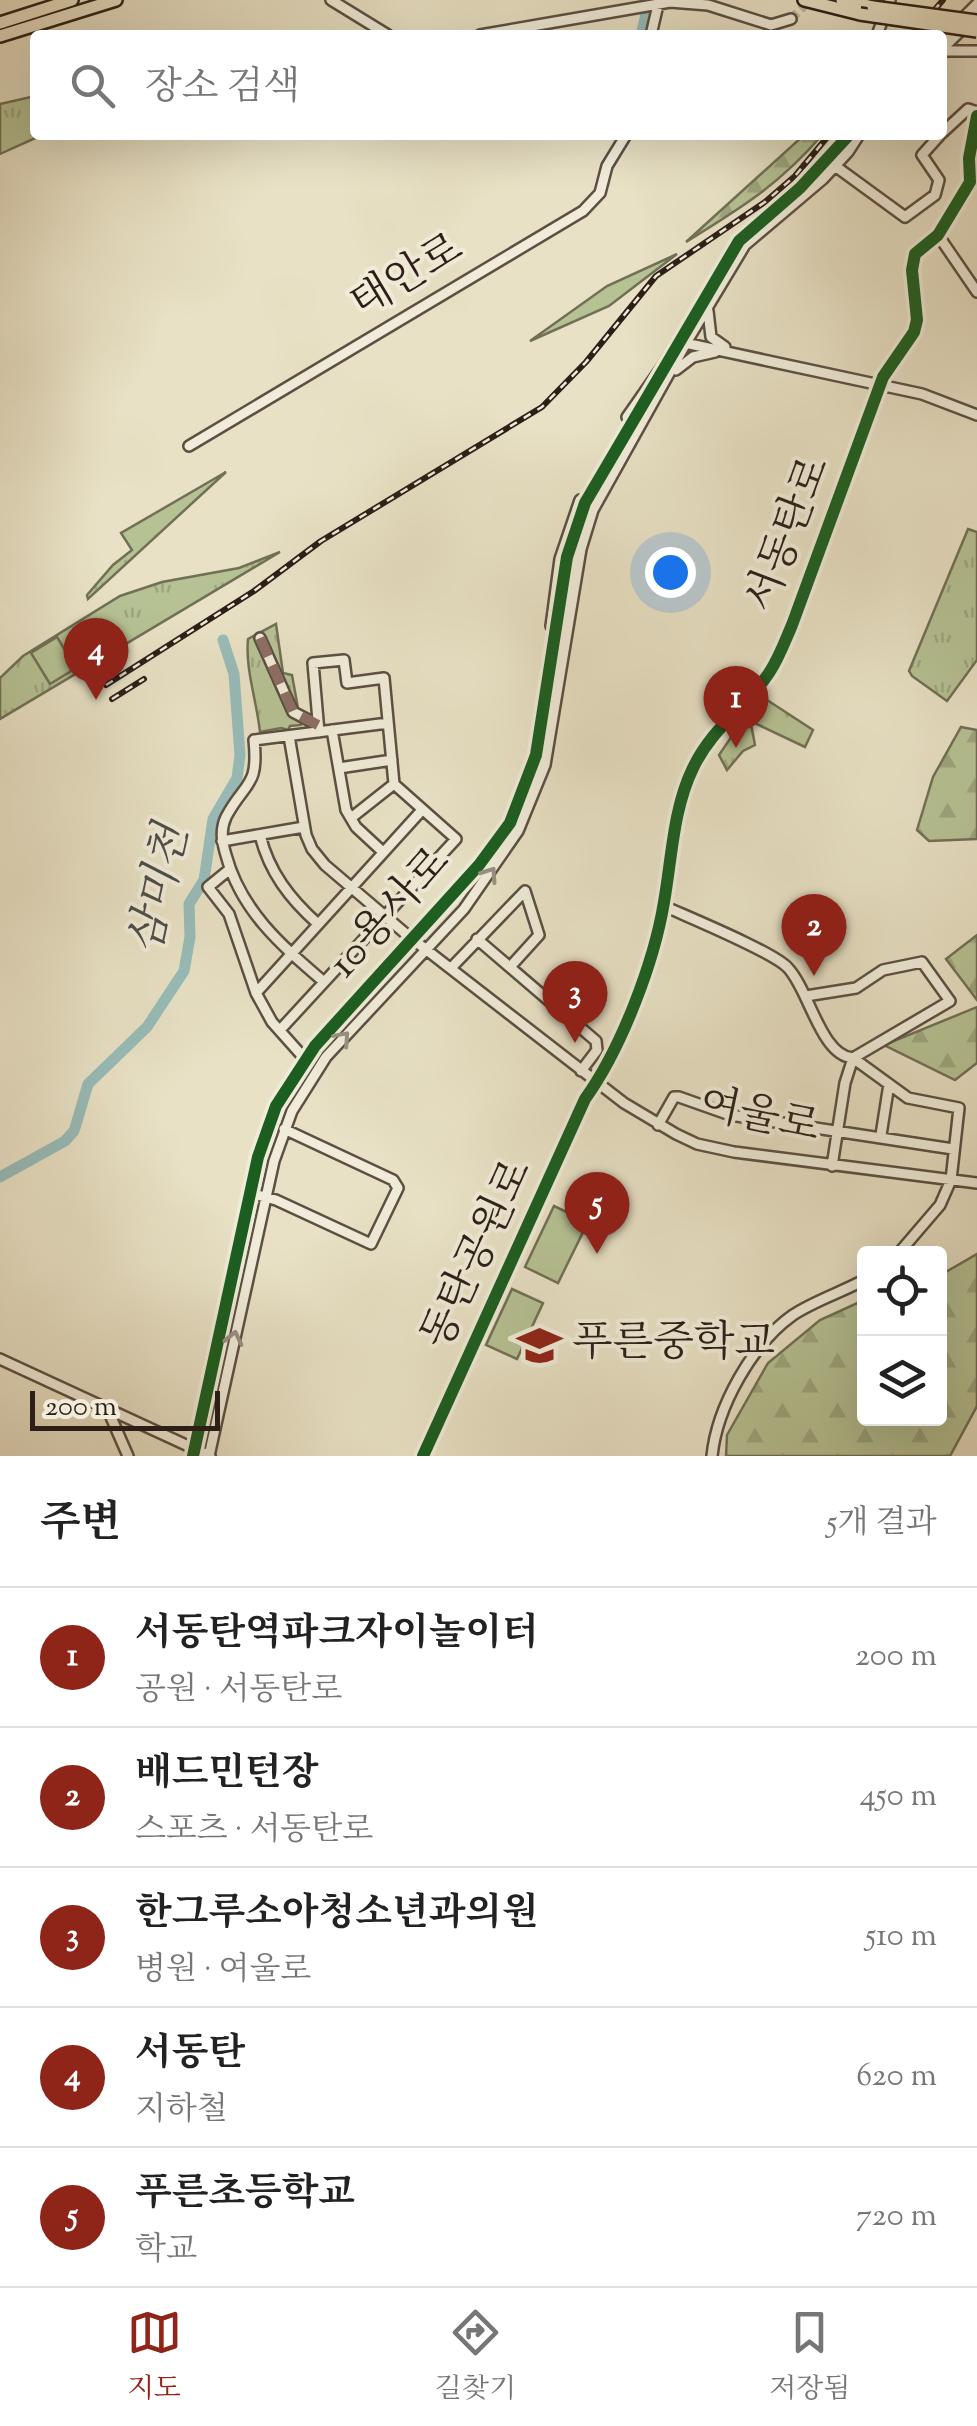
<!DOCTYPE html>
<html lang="ko">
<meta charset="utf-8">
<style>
:root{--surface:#fff;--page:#f2f2f2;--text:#222;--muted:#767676;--line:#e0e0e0;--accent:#8f2418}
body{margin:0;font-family:"Sorts Mill Goudy","Noto Serif KR",serif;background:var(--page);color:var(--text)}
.controls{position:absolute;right:30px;bottom:30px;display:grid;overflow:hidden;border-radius:10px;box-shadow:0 10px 40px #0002}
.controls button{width:90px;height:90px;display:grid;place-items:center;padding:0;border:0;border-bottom:2px solid var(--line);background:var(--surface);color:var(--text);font:50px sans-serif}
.scale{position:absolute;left:30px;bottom:25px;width:190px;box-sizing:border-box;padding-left:10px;border:5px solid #2c1f18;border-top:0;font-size:28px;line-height:35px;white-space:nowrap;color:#2c1f18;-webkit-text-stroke:8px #f0ecd9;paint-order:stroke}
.you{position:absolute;left:670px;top:572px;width:35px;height:35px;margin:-25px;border:8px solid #fff;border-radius:50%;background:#1a73e8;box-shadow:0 0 0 15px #1a73e833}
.badge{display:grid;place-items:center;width:65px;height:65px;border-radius:50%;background:var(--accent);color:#fff;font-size:32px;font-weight:700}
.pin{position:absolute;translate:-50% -82px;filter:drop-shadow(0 2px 5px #0008)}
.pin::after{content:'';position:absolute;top:52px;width:35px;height:30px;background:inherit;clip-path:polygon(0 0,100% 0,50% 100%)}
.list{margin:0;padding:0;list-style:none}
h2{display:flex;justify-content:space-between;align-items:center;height:130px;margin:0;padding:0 40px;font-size:42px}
h2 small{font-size:32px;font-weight:400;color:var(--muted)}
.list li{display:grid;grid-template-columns:65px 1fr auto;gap:30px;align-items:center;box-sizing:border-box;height:140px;padding:0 40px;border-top:2px solid var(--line)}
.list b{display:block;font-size:38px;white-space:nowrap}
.list p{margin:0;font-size:32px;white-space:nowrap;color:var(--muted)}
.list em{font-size:32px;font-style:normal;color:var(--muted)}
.icon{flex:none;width:55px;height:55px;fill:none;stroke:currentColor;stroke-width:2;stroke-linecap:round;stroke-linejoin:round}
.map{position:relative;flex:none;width:977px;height:1456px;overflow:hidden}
.search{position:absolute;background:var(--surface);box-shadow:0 10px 40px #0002;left:30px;right:30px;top:30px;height:110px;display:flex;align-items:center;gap:25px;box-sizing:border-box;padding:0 35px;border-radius:10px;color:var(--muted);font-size:38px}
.sheet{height:830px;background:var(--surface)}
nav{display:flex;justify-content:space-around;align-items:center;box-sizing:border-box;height:140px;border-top:2px solid var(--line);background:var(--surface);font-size:28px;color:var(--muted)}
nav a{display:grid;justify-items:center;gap:5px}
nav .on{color:var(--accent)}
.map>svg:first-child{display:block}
</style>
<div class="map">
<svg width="977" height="1456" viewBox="0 0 977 1456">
<defs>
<pattern id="grass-tufts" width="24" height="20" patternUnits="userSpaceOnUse" patternTransform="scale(2.5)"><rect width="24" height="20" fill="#b6c294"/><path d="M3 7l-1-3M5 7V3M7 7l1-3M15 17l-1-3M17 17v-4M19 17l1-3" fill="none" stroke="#9da67f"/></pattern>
<pattern id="forest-firs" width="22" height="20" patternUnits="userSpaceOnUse" patternTransform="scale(2.5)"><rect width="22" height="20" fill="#b6c294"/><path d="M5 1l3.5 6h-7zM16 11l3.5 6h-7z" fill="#9da67f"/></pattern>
</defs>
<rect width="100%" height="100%" fill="#e8e1c5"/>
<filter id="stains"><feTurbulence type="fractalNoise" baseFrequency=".002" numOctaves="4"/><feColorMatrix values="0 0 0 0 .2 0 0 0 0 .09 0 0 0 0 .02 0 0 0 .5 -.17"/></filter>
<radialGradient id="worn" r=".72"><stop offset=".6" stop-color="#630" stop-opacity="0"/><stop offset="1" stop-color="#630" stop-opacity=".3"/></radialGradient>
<path fill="url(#grass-tufts)" stroke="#717056" stroke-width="2.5" d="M35,96V135H42L0,154V104Z
M677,254L609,306L530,341L607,286Z
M226,472L88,599L87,595L113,565L132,550L121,533Z
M968,529L977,532V660L947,701L912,676L909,671Z
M280,552L0,719V678L23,656L120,596L162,582L239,568Z
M276,624L283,673L292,675L301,725L290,726L288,730L281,728L260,732C257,702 245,669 248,639Z
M764,698L813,730L805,747L744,718Z
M751,724L755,745L743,751L727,770L719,755L738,727Z"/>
<path fill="url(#forest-firs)" stroke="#717056" stroke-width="2.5" d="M804,135H822C779,185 741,208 686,242Z
M961,727L977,730V839L929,841L917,830L933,777Z
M977,935V1000L946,959Z
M977,1007V1063L955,1080L884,1045Z
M977,1254V1406L950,1456H726L727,1435L768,1363L820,1320L864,1300V1418H940V1269L944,1273Z"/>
<path fill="#b6c294" stroke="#717056" stroke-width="2.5" d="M57,637L76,668L50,684L31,653Z
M554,1206L588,1222L558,1283L525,1267Z
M512,1289L543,1303L517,1359L486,1345Z"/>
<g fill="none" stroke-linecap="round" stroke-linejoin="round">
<path stroke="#98bcb9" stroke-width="11" d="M641,35L648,6
M75,1128L88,1084L147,1027L184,971L190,937L189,904L204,880L213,819L237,778L240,755L234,674L223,640
M0,1177L65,1141L74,1131"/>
<path stroke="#c2baa2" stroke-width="9" stroke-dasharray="9 4.5" stroke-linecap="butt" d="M791,19L810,0
M638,416L673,358"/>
<defs>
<path id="minor" d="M331,0L388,35
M480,35L670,2L708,5L771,25L791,19
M651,35L658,5
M877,35L890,0
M942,39L977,4
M942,49L977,15
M942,51H977
M942,133L968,109L977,112
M831,163L905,217L935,195L939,180L922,155L940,135
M938,235L977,292
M708,311L711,337L725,347
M685,343L922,394L977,415
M676,370L693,357L715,352
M627,417L662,367L729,256L748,233L816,175L850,135
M189,446L583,211L600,193L607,166L626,135
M551,626L560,559L580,500
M260,638L293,712L318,725
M332,730L346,810L356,827L383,852
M289,736L306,835L312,849L325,865L406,934L624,1103L676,1134L697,1144L734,1152L977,1183
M339,768L392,760
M351,818L394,784
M260,835C269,872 290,899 318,924
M222,841L304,827
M230,869L208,887L229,914L256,993L272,1022L305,1059
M664,906C688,917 774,952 788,968C809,990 821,1056 853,1058L950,1001L922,962L883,970L856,988L806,996
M477,939L596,1041L597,1050L581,1071
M452,967L525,891L539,935L510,967
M324,982C281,945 241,911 226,855C222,842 220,830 226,817C245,781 259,788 254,740L388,723
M256,993L422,810
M280,1030L456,839L394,784L384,678L347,683L344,660L313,663L319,732
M658,1125L674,1097H679L730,1115L953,1149
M881,1135L889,1084
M832,1166L845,1083L853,1058L908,1098L959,1108L951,1180L940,1205L898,1254
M250,1193L276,1200L371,1244L398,1188L393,1180L284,1129
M0,1359L210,1456
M107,1408L128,1456
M193,1456L212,1358L268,1124L286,1087L315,1046L479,865L510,823L536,755L573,534L585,503L635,414
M209,1456L274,1161L292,1111L326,1057L464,909L518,831L545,765L581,549L593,510L686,343L745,245L823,179L848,152L859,135
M423,1456L585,1099C621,1049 654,963 664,902C672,857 673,809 693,768C713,726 746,708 769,673C779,658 785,641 792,625L883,377L914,332L917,320L912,270L915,254L938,235L970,182L969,158L977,116
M712,1456C717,1407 752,1344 793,1315C814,1301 842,1292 864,1280"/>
<path id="major" d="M804,0L860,14
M842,0L873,7
M0,23L72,0
M0,36L116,0"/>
</defs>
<use href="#minor" stroke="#5b5043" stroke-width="14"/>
<use href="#major" stroke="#2c1f18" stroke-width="16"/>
<use href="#minor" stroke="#f0ecd9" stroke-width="9"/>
<use href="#major" stroke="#e8e1c5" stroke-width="11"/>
<defs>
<path id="rail" d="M913,35L943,0
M106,685L254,591L321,541L542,407L586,362L656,276L765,202L795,176L829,135
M112,699L144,679"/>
</defs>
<use href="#rail" stroke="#2c1f18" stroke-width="6"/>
<use href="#rail" stroke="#f0ecd9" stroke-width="2.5" stroke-dasharray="8" stroke-linecap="butt"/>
<defs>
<path id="major-bridge" d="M873,7L977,21
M860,14L977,31"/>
</defs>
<use href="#major-bridge" stroke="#2c1f18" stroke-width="16" stroke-linecap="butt"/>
<use href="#major-bridge" stroke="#e8e1c5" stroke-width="11"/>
<path stroke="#8d6e63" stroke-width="10" stroke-dasharray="20 10" stroke-linecap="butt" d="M260,638L293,712L318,725"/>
<defs>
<path id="cycleway" d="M193,1456L258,1157L276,1106L315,1046L479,865L510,823L536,755L567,557L585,503L739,241L800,188L849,135
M423,1456L585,1099C621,1049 654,963 664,902C672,857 673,809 693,768C713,726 746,708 769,673C779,658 785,641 792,625L883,377L914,332L917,320L912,270L915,254L938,235L970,182L969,158L977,116"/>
</defs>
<use href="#cycleway" stroke="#f0ecd9" stroke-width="19"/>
<use href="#cycleway" stroke="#1b5e20" stroke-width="12"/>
</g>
<defs><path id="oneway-chevron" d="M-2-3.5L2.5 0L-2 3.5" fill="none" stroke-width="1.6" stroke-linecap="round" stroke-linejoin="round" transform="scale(2.5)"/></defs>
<g stroke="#989082">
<use href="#oneway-chevron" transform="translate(490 874) rotate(-56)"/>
<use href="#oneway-chevron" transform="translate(343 1038) rotate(-48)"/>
<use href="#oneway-chevron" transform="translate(234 1338) rotate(-77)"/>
</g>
<defs>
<symbol id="school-bare" viewBox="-9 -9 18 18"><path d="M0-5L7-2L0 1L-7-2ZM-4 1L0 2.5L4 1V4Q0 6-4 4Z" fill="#8f2418" stroke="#f0ecd9" stroke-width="2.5" paint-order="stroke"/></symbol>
</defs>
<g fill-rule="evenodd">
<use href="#school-bare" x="508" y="1314" width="63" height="63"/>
</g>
<g text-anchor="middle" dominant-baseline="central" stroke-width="8" stroke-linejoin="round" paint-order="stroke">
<g font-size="42" fill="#2c1f18" stroke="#f0ecd9">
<text transform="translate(408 278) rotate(-31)">태안로</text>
<text transform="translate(790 535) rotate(-69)">서동탄로</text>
<text transform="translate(391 914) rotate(-48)">10용사로</text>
<text transform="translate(759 1118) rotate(12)">여울로</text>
<text transform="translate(479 1255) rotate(-65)">동탄공원로</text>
</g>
<g font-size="42" fill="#2c1f18" stroke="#f0ecd9" text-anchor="start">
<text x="572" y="1345">푸른중학교</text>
</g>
<g font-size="45" font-style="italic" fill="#4c4e48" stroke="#f0ecd9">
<text transform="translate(162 890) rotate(-77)">삼미천</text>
</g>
</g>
<rect width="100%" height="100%" filter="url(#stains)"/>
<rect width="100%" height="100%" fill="url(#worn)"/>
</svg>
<div class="controls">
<button><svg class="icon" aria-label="locate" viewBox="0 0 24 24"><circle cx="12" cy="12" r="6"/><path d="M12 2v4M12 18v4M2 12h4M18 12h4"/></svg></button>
<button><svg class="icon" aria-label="layers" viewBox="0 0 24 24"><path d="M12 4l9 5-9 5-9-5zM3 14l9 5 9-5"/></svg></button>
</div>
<div class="scale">200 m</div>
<div class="you"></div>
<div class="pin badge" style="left:736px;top:748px">1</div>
<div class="pin badge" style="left:814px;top:976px">2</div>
<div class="pin badge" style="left:575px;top:1043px">3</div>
<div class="pin badge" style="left:96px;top:700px">4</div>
<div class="pin badge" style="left:597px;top:1254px">5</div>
<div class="search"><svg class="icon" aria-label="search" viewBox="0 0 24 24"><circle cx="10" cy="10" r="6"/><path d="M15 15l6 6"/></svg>장소 검색</div>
</div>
<section class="sheet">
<h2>주변<small>5개 결과</small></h2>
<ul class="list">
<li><span class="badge">1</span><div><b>서동탄역파크자이놀이터</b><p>공원 · 서동탄로</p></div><em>200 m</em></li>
<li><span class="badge">2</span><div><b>배드민턴장</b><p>스포츠 · 서동탄로</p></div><em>450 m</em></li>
<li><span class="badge">3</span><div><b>한그루소아청소년과의원</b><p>병원 · 여울로</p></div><em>510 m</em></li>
<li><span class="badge">4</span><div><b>서동탄</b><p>지하철</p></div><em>620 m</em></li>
<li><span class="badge">5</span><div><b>푸른초등학교</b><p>학교</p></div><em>720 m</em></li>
</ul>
</section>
<nav>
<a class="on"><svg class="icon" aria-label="map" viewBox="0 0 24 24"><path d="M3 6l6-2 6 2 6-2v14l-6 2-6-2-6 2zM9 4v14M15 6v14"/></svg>지도</a>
<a><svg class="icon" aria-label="directions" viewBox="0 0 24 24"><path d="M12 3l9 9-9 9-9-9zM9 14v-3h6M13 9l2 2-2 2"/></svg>길찾기</a>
<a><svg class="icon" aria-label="saved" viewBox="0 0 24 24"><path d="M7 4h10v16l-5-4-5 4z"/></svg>저장됨</a>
</nav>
